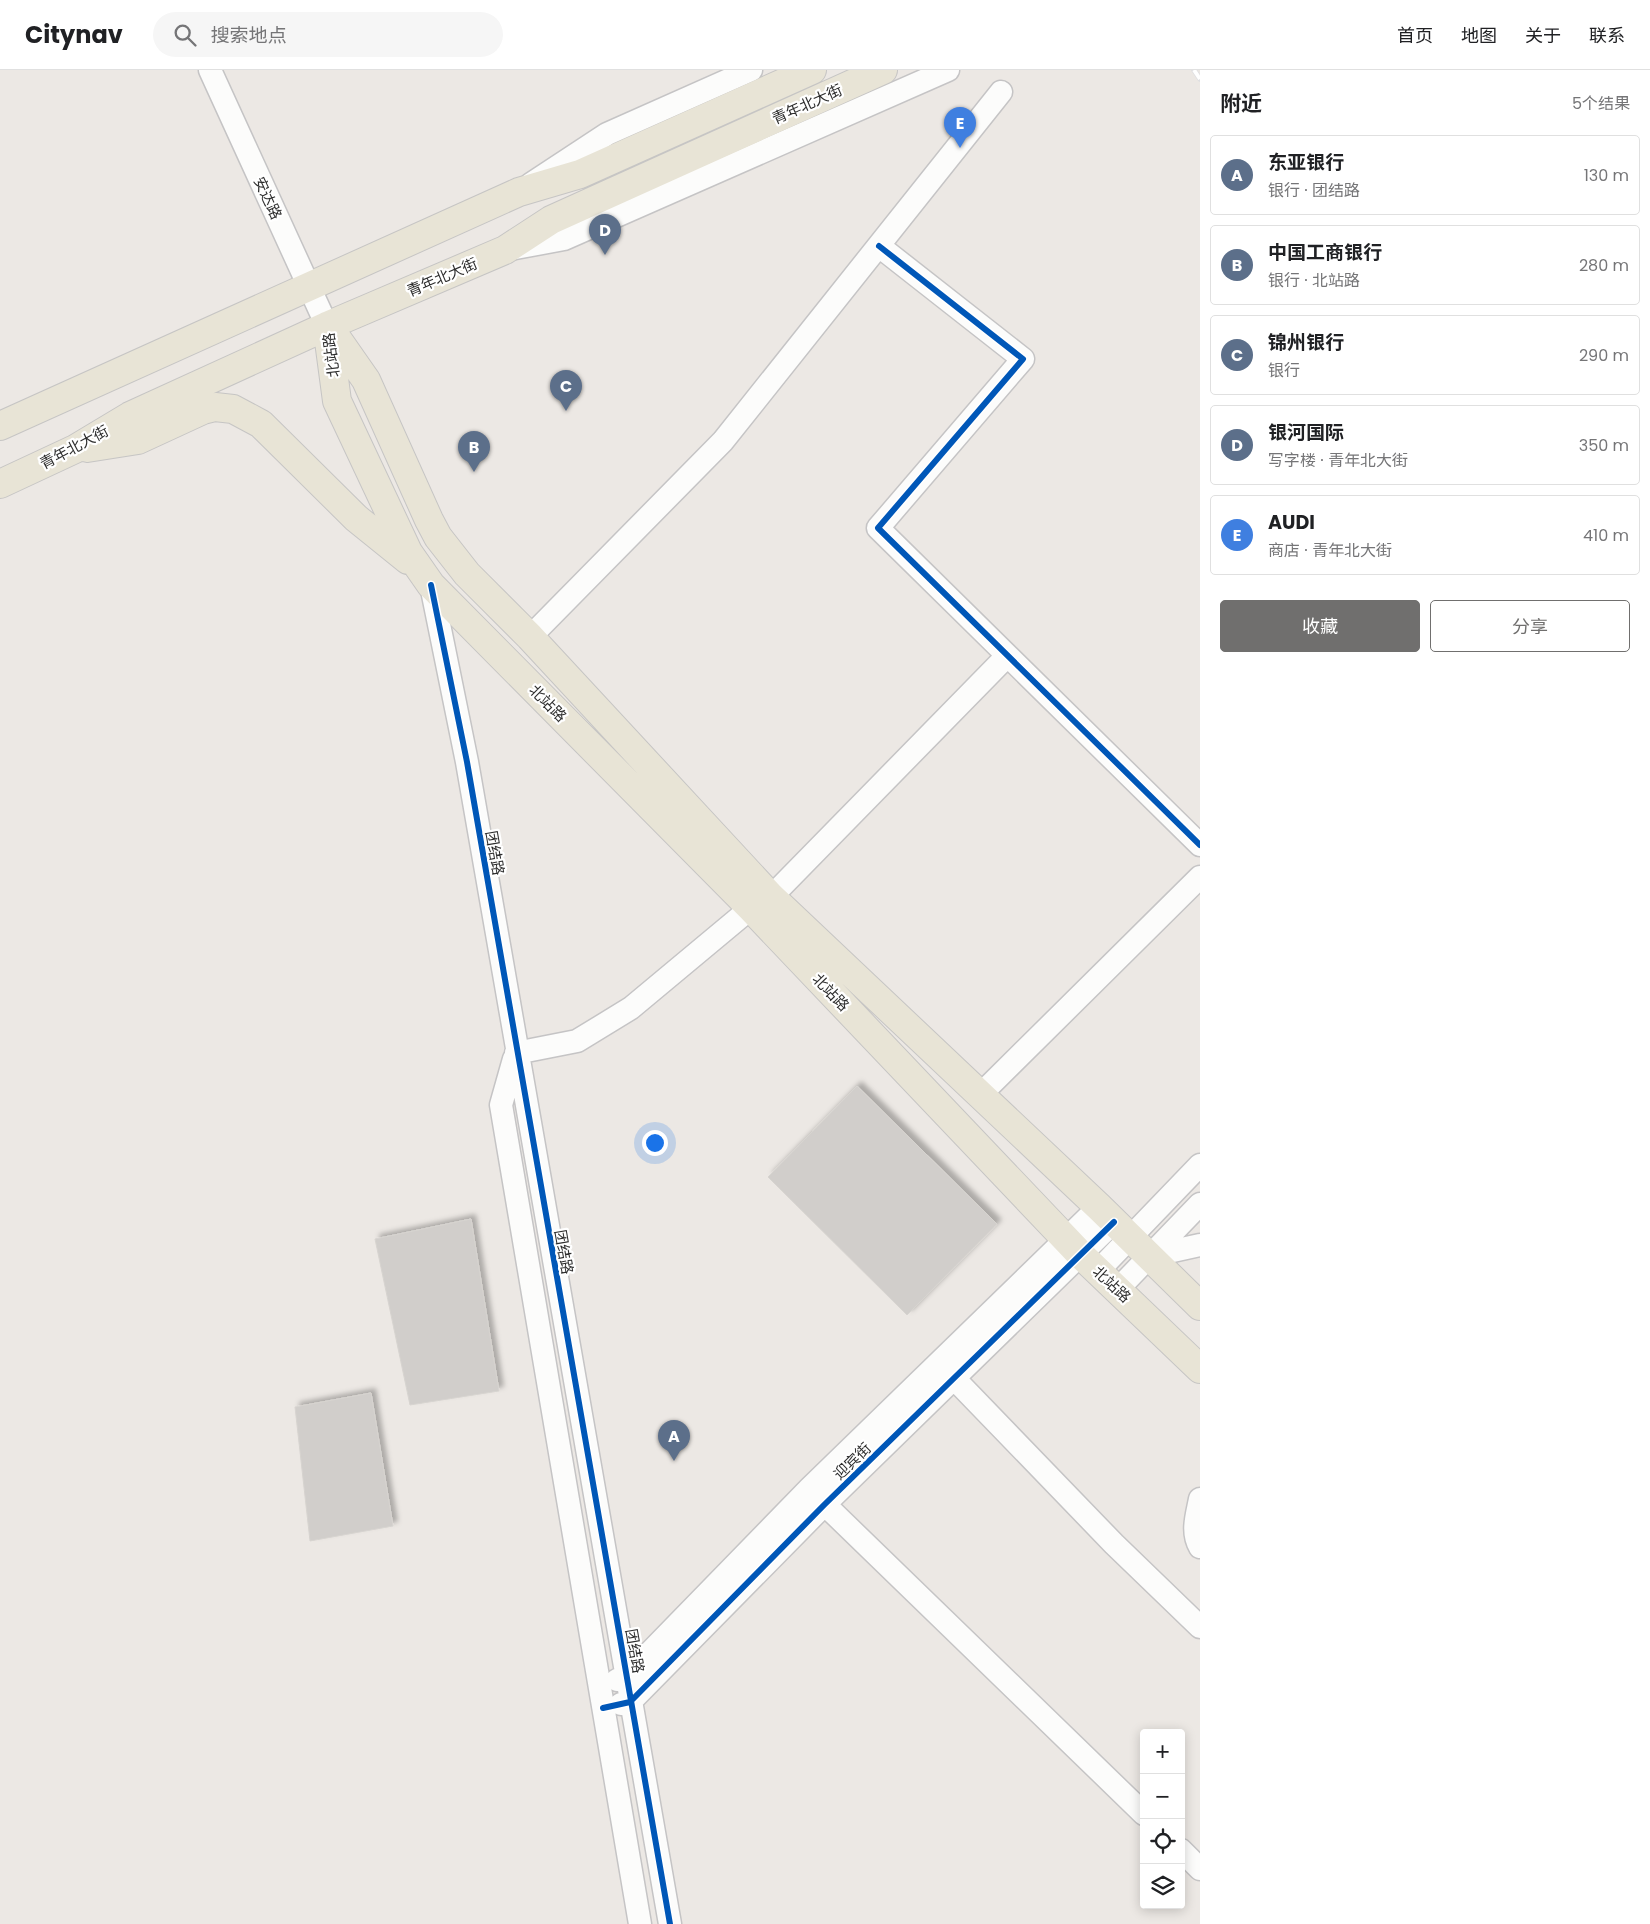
<!DOCTYPE html>
<html lang="zh">
<meta charset="utf-8">
<style>
:root{--surface:#fff;--page:#f6f6f6;--text:#202124;--muted:#757577;--line:#e0e0e0;--accent:#706f6e}
body{margin:0;font-family:Poppins,"Noto Sans SC",sans-serif;background:var(--page);color:var(--text)}
.controls{position:absolute;right:15px;bottom:15px;display:grid;overflow:hidden;border-radius:5px;box-shadow:0 2px 12px #0003}
.controls button{width:45px;height:45px;display:grid;place-items:center;padding:0;border:0;border-bottom:1px solid var(--line);background:var(--surface);color:var(--text);font:25px sans-serif}
.you{position:absolute;left:654px;top:1072px;width:18px;height:18px;margin:-12px;border:4px solid #fff;border-radius:50%;background:#1a73e8;box-shadow:0 0 0 8px #1a73e833}
.badge{display:grid;place-items:center;width:32px;height:32px;border-radius:50%;background:var(--accent);color:#fff;font-size:16px;font-weight:700}
.pin{position:absolute;translate:-50% -41px;filter:drop-shadow(0 1px 2px #0008)}
.pin::after{content:'';position:absolute;top:26px;width:18px;height:15px;background:inherit;clip-path:polygon(0 0,100% 0,50% 100%)}
.list{margin:0;padding:0;list-style:none}
h2{display:flex;justify-content:space-between;align-items:center;height:65px;margin:0;padding:0 20px;font-size:21px}
h2 small{font-size:16px;font-weight:400;color:var(--muted)}
.list li{display:grid;grid-template-columns:32px 1fr auto;gap:15px;align-items:center;box-sizing:border-box;height:80px;margin:0 10px 10px;padding:0 10px;border:1px solid var(--line);border-radius:5px}
.list b{display:block;font-size:19px;white-space:nowrap}
.list p{margin:0;font-size:16px;white-space:nowrap;color:var(--muted)}
.list em{font-size:16px;font-style:normal;color:var(--muted)}
.actions{display:flex;gap:10px;padding:15px 20px}
.actions a{flex:1;padding:11px 0;border:1px solid var(--accent);border-radius:5px;text-align:center;font-size:18px;color:var(--accent)}
.actions .main{background:var(--accent);color:#fff}
.icon{flex:none;width:28px;height:28px;fill:none;stroke:currentColor;stroke-width:2;stroke-linecap:round;stroke-linejoin:round}
.map{position:relative;flex:none;width:1200px;height:1854px;overflow:hidden}
header{display:flex;align-items:center;gap:30px;box-sizing:border-box;height:70px;padding:0 25px;background:var(--surface);border-bottom:1px solid var(--line)}
header strong{font-size:24px}
nav{display:flex;gap:28px;margin-inline-start:auto;font-size:18px}
.search{width:350px;height:45px;background:var(--page);display:flex;align-items:center;gap:12px;box-sizing:border-box;padding:0 18px;border-radius:28px;color:var(--muted);font-size:19px}
main{display:flex}
aside{flex:1;background:var(--surface)}
.map>svg:first-child{display:block}
</style>
<header>
<strong>Citynav</strong>
<div class="search"><svg class="icon" aria-label="search" viewBox="0 0 24 24"><circle cx="10" cy="10" r="6"/><path d="M15 15l6 6"/></svg>搜索地点</div>
<nav><a>首页</a><a>地图</a><a>关于</a><a>联系</a></nav>
</header>
<main>
<div class="map">
<svg width="1200" height="1854" viewBox="0 0 1200 1854">
<defs>
<filter id="shadow"><feDropShadow dx="4.5" dy="-4.5" stdDeviation="2.5" flood-color="#0004"/></filter>
</defs>
<rect width="100%" height="100%" fill="#ece8e4"/>
<path fill="#d1cecb" stroke="#d7d4d0" filter="url(#shadow)" d="M857,1016L997,1154L907,1245L768,1107Z
M471,1149L499,1321L410,1335L375,1169Z
M371,1323L393,1456L310,1471L295,1337Z"/>
<g fill="none" stroke-linecap="round" stroke-linejoin="round">
<defs>
<path id="minor" d="M210,0L327,256
M531,114L607,64L751,0
M879,176L1023,289L878,458L1200,775
M510,179L564,169L948,0
M431,515L467,692L670,1854
M530,567L723,371L1001,22
M516,983L577,971L631,938L751,838L771,827L1007,586
M514,989L501,1035L640,1854
M980,1025L1200,807
M1150,1186L1200,1175
M1098,1201L1200,1095
M1118,1219L1200,1134
M945,1299L1114,1474L1200,1557
M815,1425L1144,1744
M1200,1429C1197,1445 1191,1462 1200,1477
M617,1610L627,1606L809,1419L1099,1137
M621,1634L630,1632L824,1435L1114,1152
M1181,1780L1200,1799"/>
<path id="major" d="M327,256L337,331L408,482L431,515L751,838L1081,1185L1200,1299
M329,257L366,310L429,450L438,467L467,504L530,567L771,827L1099,1137L1200,1236
M0,356L519,122L580,104L812,0
M87,378L138,370L203,340L215,337L233,339L261,354L356,448L408,490
M0,414L75,379L130,346L327,256L505,180L551,150L883,0"/>
</defs>
<use href="#minor" stroke="#c5c4c5" stroke-width="25"/>
<use href="#major" stroke="#c6c5c4" stroke-width="30"/>
<use href="#minor" stroke="#fcfcfb" stroke-width="22"/>
<use href="#major" stroke="#e8e4d6" stroke-width="28"/>
<defs>
<path id="rail" d="M1194,0L1200,9"/>
</defs>
<use href="#rail" stroke="#dfdfe1" stroke-width="5.5"/>
<use href="#rail" stroke="#fff" stroke-width="4" stroke-dasharray="11" stroke-linecap="butt"/>
<defs>
<path id="cycleway" d="M879,176L1023,289L878,458L1200,775
M431,515L467,692L670,1854
M603,1638L630,1632L824,1435L1114,1152"/>
</defs>
<use href="#cycleway" stroke="#fff" stroke-width="9"/>
<use href="#cycleway" stroke="#0057b8" stroke-width="6"/>
</g>
<g text-anchor="middle" dominant-baseline="central" stroke-width="4.5" stroke-linejoin="round" paint-order="stroke">
<g font-size="15" fill="#2e2e2e" stroke="#fff">
<text transform="translate(807 34) rotate(-24)">青年北大街</text>
<text transform="translate(268 128) rotate(65)">安达路</text>
<text transform="translate(442 207) rotate(-23)">青年北大街</text>
<text transform="translate(331 285) rotate(-97)">北站路</text>
<text transform="translate(74 377) rotate(-28)">青年北大街</text>
<text transform="translate(548 633) rotate(45)">北站路</text>
<text transform="translate(495 783) rotate(80)">团结路</text>
<text transform="translate(831 922) rotate(46)">北站路</text>
<text transform="translate(564 1182) rotate(80)">团结路</text>
<text transform="translate(1112 1214) rotate(43)">北站路</text>
<text transform="translate(852 1391) rotate(-44)">迎宾街</text>
<text transform="translate(635 1581) rotate(80)">团结路</text>
</g>
</g>
</svg>
<div class="controls">
<button>+</button>
<button>−</button>
<button><svg class="icon" aria-label="locate" viewBox="0 0 24 24"><circle cx="12" cy="12" r="6"/><path d="M12 2v4M12 18v4M2 12h4M18 12h4"/></svg></button>
<button><svg class="icon" aria-label="layers" viewBox="0 0 24 24"><path d="M12 4l9 5-9 5-9-5zM3 14l9 5 9-5"/></svg></button>
</div>
<div class="you"></div>
<div class="pin badge" style="left:674px;top:1391px;background:#5c6f8a">A</div>
<div class="pin badge" style="left:474px;top:402px;background:#5c6f8a">B</div>
<div class="pin badge" style="left:566px;top:341px;background:#5c6f8a">C</div>
<div class="pin badge" style="left:605px;top:185px;background:#5c6f8a">D</div>
<div class="pin badge" style="left:960px;top:78px;background:#3f7fe0">E</div>
</div>
<aside>
<h2>附近<small>5个结果</small></h2>
<ul class="list">
<li><span class="badge" style="background:#5c6f8a">A</span><div><b>东亚银行</b><p>银行 · 团结路</p></div><em>130 m</em></li>
<li><span class="badge" style="background:#5c6f8a">B</span><div><b>中国工商银行</b><p>银行 · 北站路</p></div><em>280 m</em></li>
<li><span class="badge" style="background:#5c6f8a">C</span><div><b>锦州银行</b><p>银行</p></div><em>290 m</em></li>
<li><span class="badge" style="background:#5c6f8a">D</span><div><b>银河国际</b><p>写字楼 · 青年北大街</p></div><em>350 m</em></li>
<li><span class="badge" style="background:#3f7fe0">E</span><div><b>AUDI</b><p>商店 · 青年北大街</p></div><em>410 m</em></li>
</ul>
<div class="actions"><a class="main">收藏</a><a>分享</a></div>
</aside>
</main>
